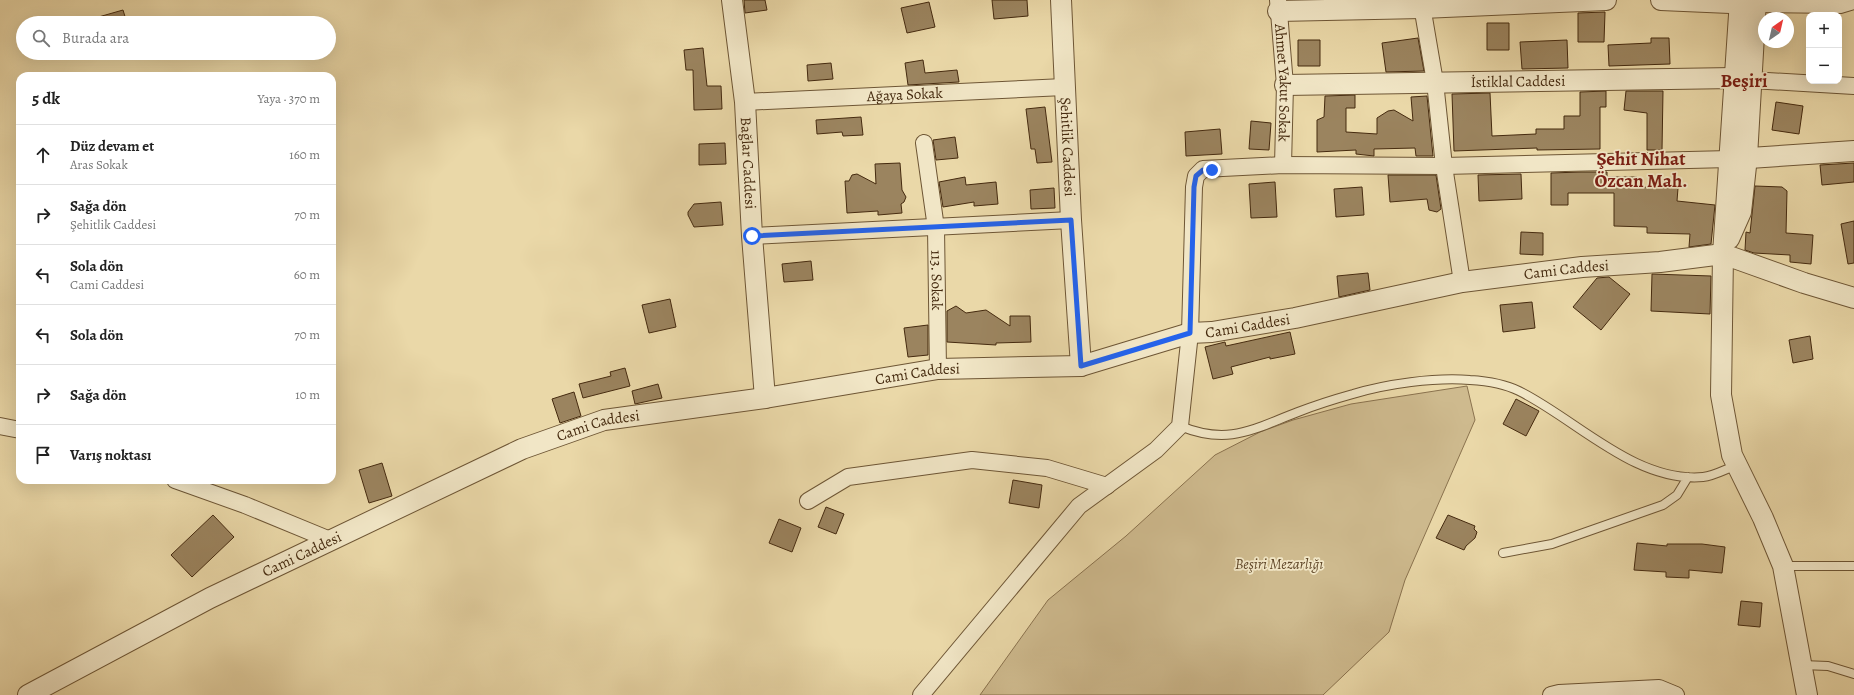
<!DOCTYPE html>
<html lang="tr">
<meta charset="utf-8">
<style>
:root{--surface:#fff;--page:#f6f6f6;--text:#222;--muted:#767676;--line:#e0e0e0}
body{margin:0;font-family:Alegreya,serif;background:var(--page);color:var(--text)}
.controls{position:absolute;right:12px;top:12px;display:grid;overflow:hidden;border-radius:8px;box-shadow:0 4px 16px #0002}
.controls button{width:36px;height:36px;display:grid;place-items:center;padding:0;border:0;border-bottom:1px solid var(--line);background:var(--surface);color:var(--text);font:20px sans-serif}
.compass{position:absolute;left:1758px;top:12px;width:36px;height:36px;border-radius:50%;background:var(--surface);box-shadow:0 4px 16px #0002;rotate:34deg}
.stop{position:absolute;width:12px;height:12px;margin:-9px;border:3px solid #2563eb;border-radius:50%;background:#fff}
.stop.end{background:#2563eb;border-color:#fff;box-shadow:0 1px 4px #0008}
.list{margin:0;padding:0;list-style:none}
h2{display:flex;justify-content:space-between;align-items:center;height:52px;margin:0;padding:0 16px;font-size:17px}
h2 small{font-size:13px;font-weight:400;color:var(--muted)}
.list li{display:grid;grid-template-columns:26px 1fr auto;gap:12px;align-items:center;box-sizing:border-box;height:60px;padding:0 16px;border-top:1px solid var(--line)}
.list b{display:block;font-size:15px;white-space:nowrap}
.list p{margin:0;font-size:13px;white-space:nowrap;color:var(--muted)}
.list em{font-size:13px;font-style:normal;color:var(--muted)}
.icon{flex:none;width:22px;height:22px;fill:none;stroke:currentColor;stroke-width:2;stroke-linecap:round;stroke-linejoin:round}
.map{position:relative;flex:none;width:1854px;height:695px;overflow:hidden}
.search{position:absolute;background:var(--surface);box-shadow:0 4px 16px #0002;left:16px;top:16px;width:320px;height:44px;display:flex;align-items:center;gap:10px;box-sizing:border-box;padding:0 14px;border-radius:22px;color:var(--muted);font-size:15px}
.panel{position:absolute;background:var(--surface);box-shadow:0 4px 16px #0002;left:16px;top:72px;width:320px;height:412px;border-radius:12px}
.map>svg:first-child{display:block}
</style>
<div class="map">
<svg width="1854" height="695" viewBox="0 0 1854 695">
<rect width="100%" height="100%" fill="#ead8a8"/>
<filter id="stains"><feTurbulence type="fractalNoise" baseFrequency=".005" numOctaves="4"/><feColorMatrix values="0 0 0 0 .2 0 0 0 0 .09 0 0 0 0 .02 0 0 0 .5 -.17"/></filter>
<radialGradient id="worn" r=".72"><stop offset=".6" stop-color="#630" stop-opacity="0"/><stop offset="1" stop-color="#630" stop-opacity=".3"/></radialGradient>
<path fill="#ceba8e" stroke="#8a724e" d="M1467,386L1475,420L1405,580L1389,632L1323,695H980L1048,600L1126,536L1215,455L1260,432L1293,420L1351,404Z"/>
<path fill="#9b845f" stroke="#452a0f" d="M744,0H765L767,10L745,13Z
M992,0H1027L1028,16L994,19Z
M929,2L935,27L907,33L901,8Z
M123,10L127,23H89L88,20Z
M1605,12L1604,42H1578V13Z
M1487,23H1509V50H1487Z
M1418,38L1424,71L1386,72L1382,43Z
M1651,38H1669L1670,64L1609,66L1608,45L1651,43Z
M1298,40H1320V66H1298Z
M1567,40L1568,68L1522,69L1520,42Z
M703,48L707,86H721L722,109L694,110L693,70H686L684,50Z
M923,60L925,73L957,70L959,82L908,85L905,63Z
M831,63L833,79L808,81L807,65Z
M1606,91V107H1600V149L1537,150V148L1454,151L1452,94L1490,93L1492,136L1536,134V129H1564V116H1580V92Z
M1626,91H1663L1662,150H1647V113L1624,110Z
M1355,95V108H1346V132L1377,134V118L1388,111L1394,110L1413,121L1411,97L1427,96L1433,156H1416L1415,148L1374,149V156L1356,154V150L1317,152V120L1324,117L1325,96Z
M1776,102L1803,106L1799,134L1772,130Z
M1045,107L1052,162L1037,163L1035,149H1031L1026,109Z
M861,117L863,135L843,136L842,132L817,134L816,120Z
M1251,121L1271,123L1269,150L1249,149Z
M1220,129L1222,154L1186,156L1185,132Z
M955,137L958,158L936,160L933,140Z
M725,143L726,164L699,165V144Z
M900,163L902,190L906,197L904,202L901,204L902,213L878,215V211L847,213L845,181H849L852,175L857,174L876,184L875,164Z
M1854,163V182L1822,185L1820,165Z
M1581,172H1607V177H1637V187L1678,188L1677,201L1715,205L1711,244L1689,247L1690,234L1647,233V227L1614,226V193H1568V205H1551V173Z
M1521,174L1522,199L1479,201L1478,175Z
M1388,175H1436L1441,209L1437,212L1429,210L1427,199L1390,202Z
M965,177L966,185L996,182L998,204L974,206V202L943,207L939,182Z
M1275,182L1277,217L1251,218L1249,184Z
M1755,186L1782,187L1787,191L1786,233L1813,235L1811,264L1790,262V255L1754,253L1745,250L1746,232L1750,233Z
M1362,187L1364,215L1336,217L1334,189Z
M1054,188L1055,208L1031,209L1030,190Z
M721,202L723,225L694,227L688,215V212L694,204Z
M1854,221V263L1848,264L1841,224Z
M1521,232L1543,233V255L1520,254Z
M811,261L813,280L784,282L782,264Z
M1368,273L1370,290L1339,297L1337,276Z
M1652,274L1711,276L1710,314L1651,311Z
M1609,277L1630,294L1601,330L1573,307L1597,278Z
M670,299L676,327L649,333L642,305Z
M1532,302L1535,328L1503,332L1500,305Z
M956,306L966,313L986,310L1010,326V316H1030L1031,342L996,343V345L947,342V311Z
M928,325V355L908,357L904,328Z
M1290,332L1295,354L1270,359V357L1231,367L1233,374L1213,379L1205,347L1225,342L1226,346Z
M1810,336L1813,359L1793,363L1789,340Z
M625,368L630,386L583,398L579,384L611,376L610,372Z
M658,384L662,398L635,404L632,391Z
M574,392L581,416L560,423L552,399Z
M1516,399L1539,411L1526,436L1503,424Z
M382,463L392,496L369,503L359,470Z
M1013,480L1042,485L1039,508L1009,503Z
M826,507L844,514L836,534L818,527Z
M213,515L234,537L192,577L171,555Z
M1448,515L1475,526L1474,529L1477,532L1475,538L1466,546L1464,550L1436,538Z
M779,519L801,528L792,552L769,543Z
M1637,543L1667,546V544H1702L1725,547L1722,573L1689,570V578L1666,577V572L1634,570Z
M1741,601L1762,603L1760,627L1738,625Z"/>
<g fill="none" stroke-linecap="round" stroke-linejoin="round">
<defs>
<path id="service" d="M1180,426C1229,446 1253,429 1298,412C1316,405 1335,399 1353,394C1386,384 1435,377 1470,380C1486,381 1505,384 1519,391C1576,419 1635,483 1703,477C1714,476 1726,469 1737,465
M1503,553L1552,544L1663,505L1677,495L1688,477
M1783,566H1854
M1802,665L1828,666L1854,674"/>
<g id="minor">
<path id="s1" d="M1278,0L1285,85L1283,165"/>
<path d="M1421,0L1435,82L1444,166L1462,282"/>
<path d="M1756,4L1840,5L1854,1"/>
<path d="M1751,80L1854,86"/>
<path id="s2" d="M745,102L1064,87"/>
<path id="s3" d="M924,143L936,228L938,369"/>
<path d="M752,236L1071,220"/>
<path d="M0,426L20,430"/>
<path d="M175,480L245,505L330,540"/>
<path d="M808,501L848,477L972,460L1047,468L1107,486"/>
<path d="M921,695L1079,506L1156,450L1180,426L1190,333L1194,187L1196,176L1203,169L1283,165L1444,166L1730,159"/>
<path d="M1551,695L1559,693L1659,688L1676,695"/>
</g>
<g id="tertiary">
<path id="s4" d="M732,0L745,102L752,236L765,398"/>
<path id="s5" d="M1061,0L1071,220L1081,366"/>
<path d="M1661,0L1753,4"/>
<path d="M1740,0L1723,254L1721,395L1732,455L1763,518L1783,566L1807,695"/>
<path d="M1278,11L1422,8L1606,0"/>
<path id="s6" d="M1285,85L1734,78L1751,80"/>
<path d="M1734,159L1854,151"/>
<path d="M1729,239L1741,212L1747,157L1756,0"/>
<path id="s7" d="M28,695L210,598L522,449L604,420L765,398L938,369L1081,366L1190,333L1212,332L1295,318L1462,282L1582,267L1660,262L1723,254L1804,283L1854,298"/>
</g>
</defs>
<use href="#service" stroke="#6e5635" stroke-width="10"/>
<use href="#minor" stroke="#6e5635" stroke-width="18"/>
<use href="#tertiary" stroke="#6e5635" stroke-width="22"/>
<use href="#service" stroke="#f1e6c6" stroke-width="8"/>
<use href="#minor" stroke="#f1e6c6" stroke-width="16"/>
<use href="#tertiary" stroke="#f1e6c6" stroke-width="20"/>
</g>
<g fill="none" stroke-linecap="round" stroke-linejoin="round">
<path stroke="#2563eb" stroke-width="5" d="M752,236L1071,220L1081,366L1190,333L1194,187L1196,176L1203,170H1212"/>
</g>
<g text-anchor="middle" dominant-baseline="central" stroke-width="3.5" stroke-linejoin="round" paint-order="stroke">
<g font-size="15" fill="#452a0f" stroke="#f1e6c6">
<text stroke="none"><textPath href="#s6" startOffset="233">İstiklal Caddesi</textPath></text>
<text stroke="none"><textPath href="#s1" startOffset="83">Ahmet Yakut Sokak</textPath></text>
<text stroke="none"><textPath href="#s2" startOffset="160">Ağaya Sokak</textPath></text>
<text stroke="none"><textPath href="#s5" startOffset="147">Şehitlik Caddesi</textPath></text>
<text stroke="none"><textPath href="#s4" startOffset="164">Bağlar Caddesi</textPath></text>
<text stroke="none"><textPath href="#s7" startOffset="1616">Cami Caddesi</textPath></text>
<text stroke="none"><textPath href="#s3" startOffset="138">113. Sokak</textPath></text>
<text stroke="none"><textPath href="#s7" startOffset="1292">Cami Caddesi</textPath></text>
<text stroke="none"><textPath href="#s7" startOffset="956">Cami Caddesi</textPath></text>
<text stroke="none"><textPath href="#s7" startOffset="632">Cami Caddesi</textPath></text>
<text stroke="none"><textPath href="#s7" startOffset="308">Cami Caddesi</textPath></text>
</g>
<g font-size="15" font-style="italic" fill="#604728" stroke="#f1e6c6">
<text x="1279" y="564">Beşiri Mezarlığı</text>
</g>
<g font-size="19" font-weight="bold" fill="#7a1f14" stroke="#f1e6c6">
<text x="1744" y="81">Beşiri</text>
<text x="1641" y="159">Şehit Nihat<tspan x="1641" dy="22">Özcan Mah.</tspan></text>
</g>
</g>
<rect width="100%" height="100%" filter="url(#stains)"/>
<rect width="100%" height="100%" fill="url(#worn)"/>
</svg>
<div class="controls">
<button>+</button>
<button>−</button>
</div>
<svg class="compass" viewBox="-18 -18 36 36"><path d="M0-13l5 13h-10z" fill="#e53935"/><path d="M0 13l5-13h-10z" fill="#767676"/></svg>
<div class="stop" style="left:752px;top:236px"></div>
<div class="stop end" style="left:1212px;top:170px"></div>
<div class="search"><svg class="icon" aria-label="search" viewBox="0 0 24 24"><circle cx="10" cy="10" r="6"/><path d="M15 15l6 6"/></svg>Burada ara</div>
<section class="panel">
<h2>5 dk<small>Yaya · 370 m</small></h2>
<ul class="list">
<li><svg class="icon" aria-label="ahead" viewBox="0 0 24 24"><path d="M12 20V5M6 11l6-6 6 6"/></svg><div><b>Düz devam et</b><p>Aras Sokak</p></div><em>160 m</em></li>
<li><svg class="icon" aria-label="right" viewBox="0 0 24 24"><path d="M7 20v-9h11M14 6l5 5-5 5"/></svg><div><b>Sağa dön</b><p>Şehitlik Caddesi</p></div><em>70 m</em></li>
<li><svg class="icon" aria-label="left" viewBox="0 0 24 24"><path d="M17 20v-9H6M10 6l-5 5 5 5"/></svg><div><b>Sola dön</b><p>Cami Caddesi</p></div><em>60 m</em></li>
<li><svg class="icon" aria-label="left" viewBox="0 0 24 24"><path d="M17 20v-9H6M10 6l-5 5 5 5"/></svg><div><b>Sola dön</b></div><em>70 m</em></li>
<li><svg class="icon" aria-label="right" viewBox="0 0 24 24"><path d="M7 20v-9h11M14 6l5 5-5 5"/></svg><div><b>Sağa dön</b></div><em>10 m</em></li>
<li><svg class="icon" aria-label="arrive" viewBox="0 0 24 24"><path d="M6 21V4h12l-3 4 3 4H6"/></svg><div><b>Varış noktası</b></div></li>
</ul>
</section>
</div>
